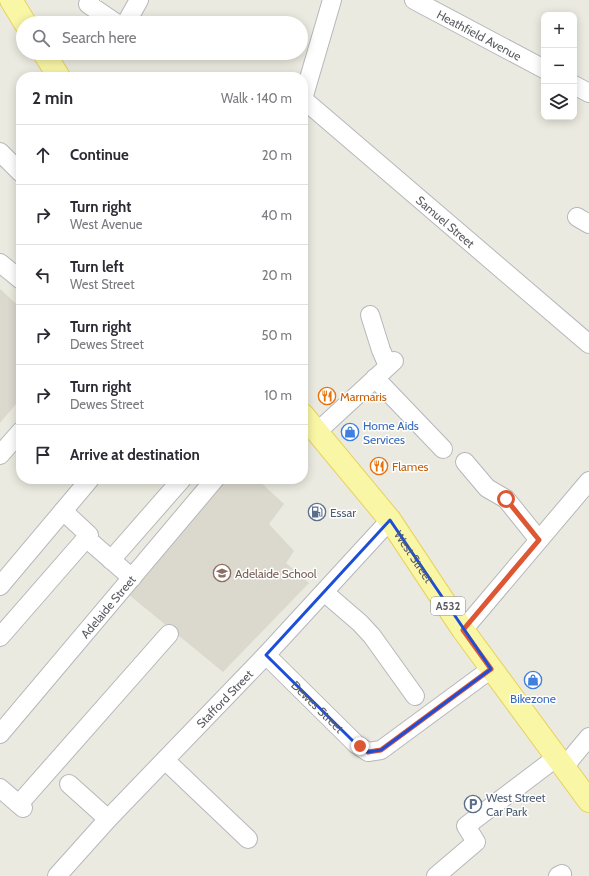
<!DOCTYPE html>
<meta charset="utf-8">
<style>
:root{--surface:#fff;--page:#f7f7f7;--text:#2b2b33;--muted:#7c7c81;--line:#e1e1e2}
body{margin:0;font-family:Cabin,sans-serif;background:var(--page);color:var(--text)}
.controls{position:absolute;right:12px;top:12px;display:grid;overflow:hidden;border-radius:8px;box-shadow:0 2px 10px #0003}
.controls button{width:36px;height:36px;display:grid;place-items:center;padding:0;border:0;border-bottom:1px solid var(--line);background:var(--surface);color:var(--text);font:20px sans-serif}
.stop{position:absolute;width:12px;height:12px;margin:-9px;border:3px solid #dd5734;border-radius:50%;background:#fff}
.stop.end{background:#dd5734;border-color:#fff;box-shadow:0 1px 4px #0008}
.list{margin:0;padding:0;list-style:none}
h2{display:flex;justify-content:space-between;align-items:center;height:52px;margin:0;padding:0 16px;font-size:17px}
h2 small{font-size:13px;font-weight:400;color:var(--muted)}
.list li{display:grid;grid-template-columns:26px 1fr auto;gap:12px;align-items:center;box-sizing:border-box;height:60px;padding:0 16px;border-top:1px solid var(--line)}
.list b{display:block;font-size:15px;white-space:nowrap}
.list p{margin:0;font-size:13px;white-space:nowrap;color:var(--muted)}
.list em{font-size:13px;font-style:normal;color:var(--muted)}
.icon{flex:none;width:22px;height:22px;fill:none;stroke:currentColor;stroke-width:2;stroke-linecap:round;stroke-linejoin:round}
.map{position:relative;flex:none;width:589px;height:876px;overflow:hidden}
.search{position:absolute;background:var(--surface);box-shadow:0 2px 10px #0003;left:16px;top:16px;width:292px;height:44px;display:flex;align-items:center;gap:10px;box-sizing:border-box;padding:0 14px;border-radius:22px;color:var(--muted);font-size:15px}
.panel{position:absolute;background:var(--surface);box-shadow:0 2px 10px #0003;left:16px;top:72px;width:292px;height:412px;border-radius:16px}
.map>svg:first-child{display:block}
</style>
<div class="map">
<svg width="589" height="876" viewBox="0 0 589 876">
<rect width="100%" height="100%" fill="#ebeae0"/>
<path fill="#dbd9ce" d="M0,289L21,308V398L0,423Z
M227,479H257L284,504L269,524L294,551L286,563L309,583L223,672L128,594Z"/>
<g fill="none" stroke-linecap="round" stroke-linejoin="round">
<defs>
<g id="minor">
<path d="M90,0L88,4L116,23"/>
<path id="s1" d="M414,0L544,69"/>
<path d="M126,23L139,0"/>
<path d="M574,85L589,93"/>
<path id="s2" d="M303,99L589,344"/>
<path d="M303,99L332,0"/>
<path d="M0,152L21,173"/>
<path d="M577,217L589,224"/>
<path d="M0,263L21,280"/>
<path d="M370,315L381,350L388,366"/>
<path d="M375,378L443,449"/>
<path d="M317,432L394,361"/>
<path d="M0,455L21,431"/>
<path d="M465,462L487,488L506,499L539,540"/>
<path d="M93,544L132,578"/>
<path d="M111,560L182,479"/>
<path d="M0,586L90,479"/>
<path d="M324,592L360,623L372,636L415,696"/>
<path d="M463,630L589,481"/>
<path d="M0,637L89,535L63,511"/>
<path id="s3" d="M266,655L356,744L368,752L381,750L491,669"/>
<path id="s4" d="M0,734L215,479"/>
<path d="M165,760L248,839"/>
<path d="M564,767L589,737"/>
<path d="M69,784L108,819"/>
<path d="M0,788L23,808"/>
<path d="M19,804L169,634"/>
<path id="s5" d="M57,876L108,819L266,655L390,520"/>
<path d="M436,876L476,842L466,826L557,757"/>
<path d="M558,876L562,874"/>
</g>
<g id="major">
<path d="M11,0L25,23"/>
<path d="M44,53L59,77"/>
<path id="s6" d="M303,415L390,520L463,630L589,801"/>
</g>
</defs>
<use href="#minor" stroke="#b6b7bc" stroke-width="20"/>
<use href="#major" stroke="#e7d25d" stroke-width="24"/>
<use href="#minor" stroke="#fff" stroke-width="18"/>
<use href="#major" stroke="#f9f6a6" stroke-width="22"/>
</g>
<g fill="none" stroke-linecap="round" stroke-linejoin="round">
<path stroke="#dd5734" stroke-width="5" d="M360,746L368,752L381,750L491,669L463,630L539,540L506,499"/>
</g>
<path fill="none" stroke="#1d4ed8" stroke-width="3" stroke-linejoin="round" d="M390,520L491,669L381,750L368,752L356,744L266,655Z"/>
<defs>
<symbol id="restaurant-ring" viewBox="-11 -11 22 22"><circle r="9.5" fill="#fff" stroke="#e8710a" stroke-width="1.5"/><path d="M-5-6h1v4h1v-4h1v4h1v-4h1v5L-1.5 .5V6h-2V.5L-5-1ZM5-6V6H3V1.5H1.5Q1.5-4 5-6Z" fill="#e8710a"/></symbol>
<symbol id="shop-ring" viewBox="-11 -11 22 22"><circle r="9.5" fill="#fff" stroke="#3f7fe0" stroke-width="1.5"/><path d="M-5-2.5h2.3a2.7 3.5 0 0 1 5.4 0H5L5.5 6h-11ZM-1.5-2.5h3a1.5 2.3 0 0 0-3 0Z" fill="#3f7fe0"/></symbol>
<symbol id="fuel-ring" viewBox="-11 -11 22 22"><circle r="9.5" fill="#fff" stroke="#5c6f8a" stroke-width="1.5"/><path d="M-5.5-6h7V0h2V4h1.3V-2.5L3-4.5l.8-.8L6-3V5H2.5V1h-1V6h-7ZM-4.2-4.7v3.2H.2V-4.7Z" fill="#5c6f8a"/></symbol>
<symbol id="school-ring" viewBox="-11 -11 22 22"><circle r="9.5" fill="#fff" stroke="#8d6e63" stroke-width="1.5"/><path d="M0-5L7-2L0 1L-7-2ZM-4 1L0 2.5L4 1V4Q0 6-4 4Z" fill="#8d6e63"/></symbol>
<symbol id="parking-ring" viewBox="-11 -11 22 22"><circle r="9.5" fill="#fff" stroke="#5c6f8a" stroke-width="1.5"/><path d="M-3.5-5.5H1a3.5 3.5 0 0 1 0 7H-1V5.5H-3.5ZM-1-3.4V-.6H.8a1.4 1.4 0 0 0 0-2.8Z" fill="#5c6f8a"/></symbol>
</defs>
<g fill-rule="evenodd">
<use href="#restaurant-ring" x="317" y="386" width="20" height="20"/>
<use href="#shop-ring" x="340" y="422" width="20" height="20"/>
<use href="#restaurant-ring" x="369" y="456" width="20" height="20"/>
<use href="#fuel-ring" x="307" y="502" width="20" height="20"/>
<use href="#school-ring" x="212" y="563" width="20" height="20"/>
<use href="#shop-ring" x="523" y="670" width="20" height="20"/>
<use href="#parking-ring" x="463" y="794" width="20" height="20"/>
</g>
<g text-anchor="middle" dominant-baseline="central" stroke-width="3" stroke-linejoin="round" paint-order="stroke">
<rect fill="#fff" stroke="#8b8c90" stroke-width="1" x="431" y="597" width="34" height="18" rx="3"/>
<g font-size="11" font-weight="bold" fill="#595b60">
<text x="448" y="606">A532</text>
</g>
<g font-size="12" fill="#595b60" stroke="#fff">
<text stroke="none"><textPath href="#s1" startOffset="74">Heathfield Avenue</textPath></text>
<text stroke="none"><textPath href="#s2" startOffset="188">Samuel Street</textPath></text>
<text stroke="none"><textPath href="#s6" startOffset="180">West Street</textPath></text>
<text stroke="none"><textPath href="#s4" startOffset="167">Adelaide Street</textPath></text>
<text stroke="none"><textPath href="#s5" startOffset="244">Stafford Street</textPath></text>
<text stroke="none"><textPath href="#s3" startOffset="73">Dewes Street</textPath></text>
</g>
<g font-size="12" fill="#c56008" stroke="#fff" text-anchor="start">
<text x="340" y="396">Marmaris</text>
<text x="392" y="466">Flames</text>
</g>
<g font-size="12" fill="#366cbe" stroke="#fff" text-anchor="start">
<text x="363" y="425">Home Aids<tspan x="363" dy="14">Services</tspan></text>
<text x="533" y="698" text-anchor="middle">Bikezone</text>
</g>
<g font-size="12" fill="#4e5e75" stroke="#fff" text-anchor="start">
<text x="330" y="512">Essar</text>
<text x="486" y="797">West Street<tspan x="486" dy="14">Car Park</tspan></text>
</g>
<g font-size="12" fill="#785e54" stroke="#fff" text-anchor="start">
<text x="235" y="573">Adelaide School</text>
</g>
</g>
</svg>
<div class="controls">
<button>+</button>
<button>−</button>
<button><svg class="icon" aria-label="layers" viewBox="0 0 24 24"><path d="M12 4l9 5-9 5-9-5zM3 14l9 5 9-5"/></svg></button>
</div>
<div class="stop" style="left:506px;top:499px"></div>
<div class="stop end" style="left:360px;top:746px"></div>
<div class="search"><svg class="icon" aria-label="search" viewBox="0 0 24 24"><circle cx="10" cy="10" r="6"/><path d="M15 15l6 6"/></svg>Search here</div>
<section class="panel">
<h2>2 min<small>Walk · 140 m</small></h2>
<ul class="list">
<li><svg class="icon" aria-label="ahead" viewBox="0 0 24 24"><path d="M12 20V5M6 11l6-6 6 6"/></svg><div><b>Continue</b></div><em>20 m</em></li>
<li><svg class="icon" aria-label="right" viewBox="0 0 24 24"><path d="M7 20v-9h11M14 6l5 5-5 5"/></svg><div><b>Turn right</b><p>West Avenue</p></div><em>40 m</em></li>
<li><svg class="icon" aria-label="left" viewBox="0 0 24 24"><path d="M17 20v-9H6M10 6l-5 5 5 5"/></svg><div><b>Turn left</b><p>West Street</p></div><em>20 m</em></li>
<li><svg class="icon" aria-label="right" viewBox="0 0 24 24"><path d="M7 20v-9h11M14 6l5 5-5 5"/></svg><div><b>Turn right</b><p>Dewes Street</p></div><em>50 m</em></li>
<li><svg class="icon" aria-label="right" viewBox="0 0 24 24"><path d="M7 20v-9h11M14 6l5 5-5 5"/></svg><div><b>Turn right</b><p>Dewes Street</p></div><em>10 m</em></li>
<li><svg class="icon" aria-label="arrive" viewBox="0 0 24 24"><path d="M6 21V4h12l-3 4 3 4H6"/></svg><div><b>Arrive at destination</b></div></li>
</ul>
</section>
</div>
